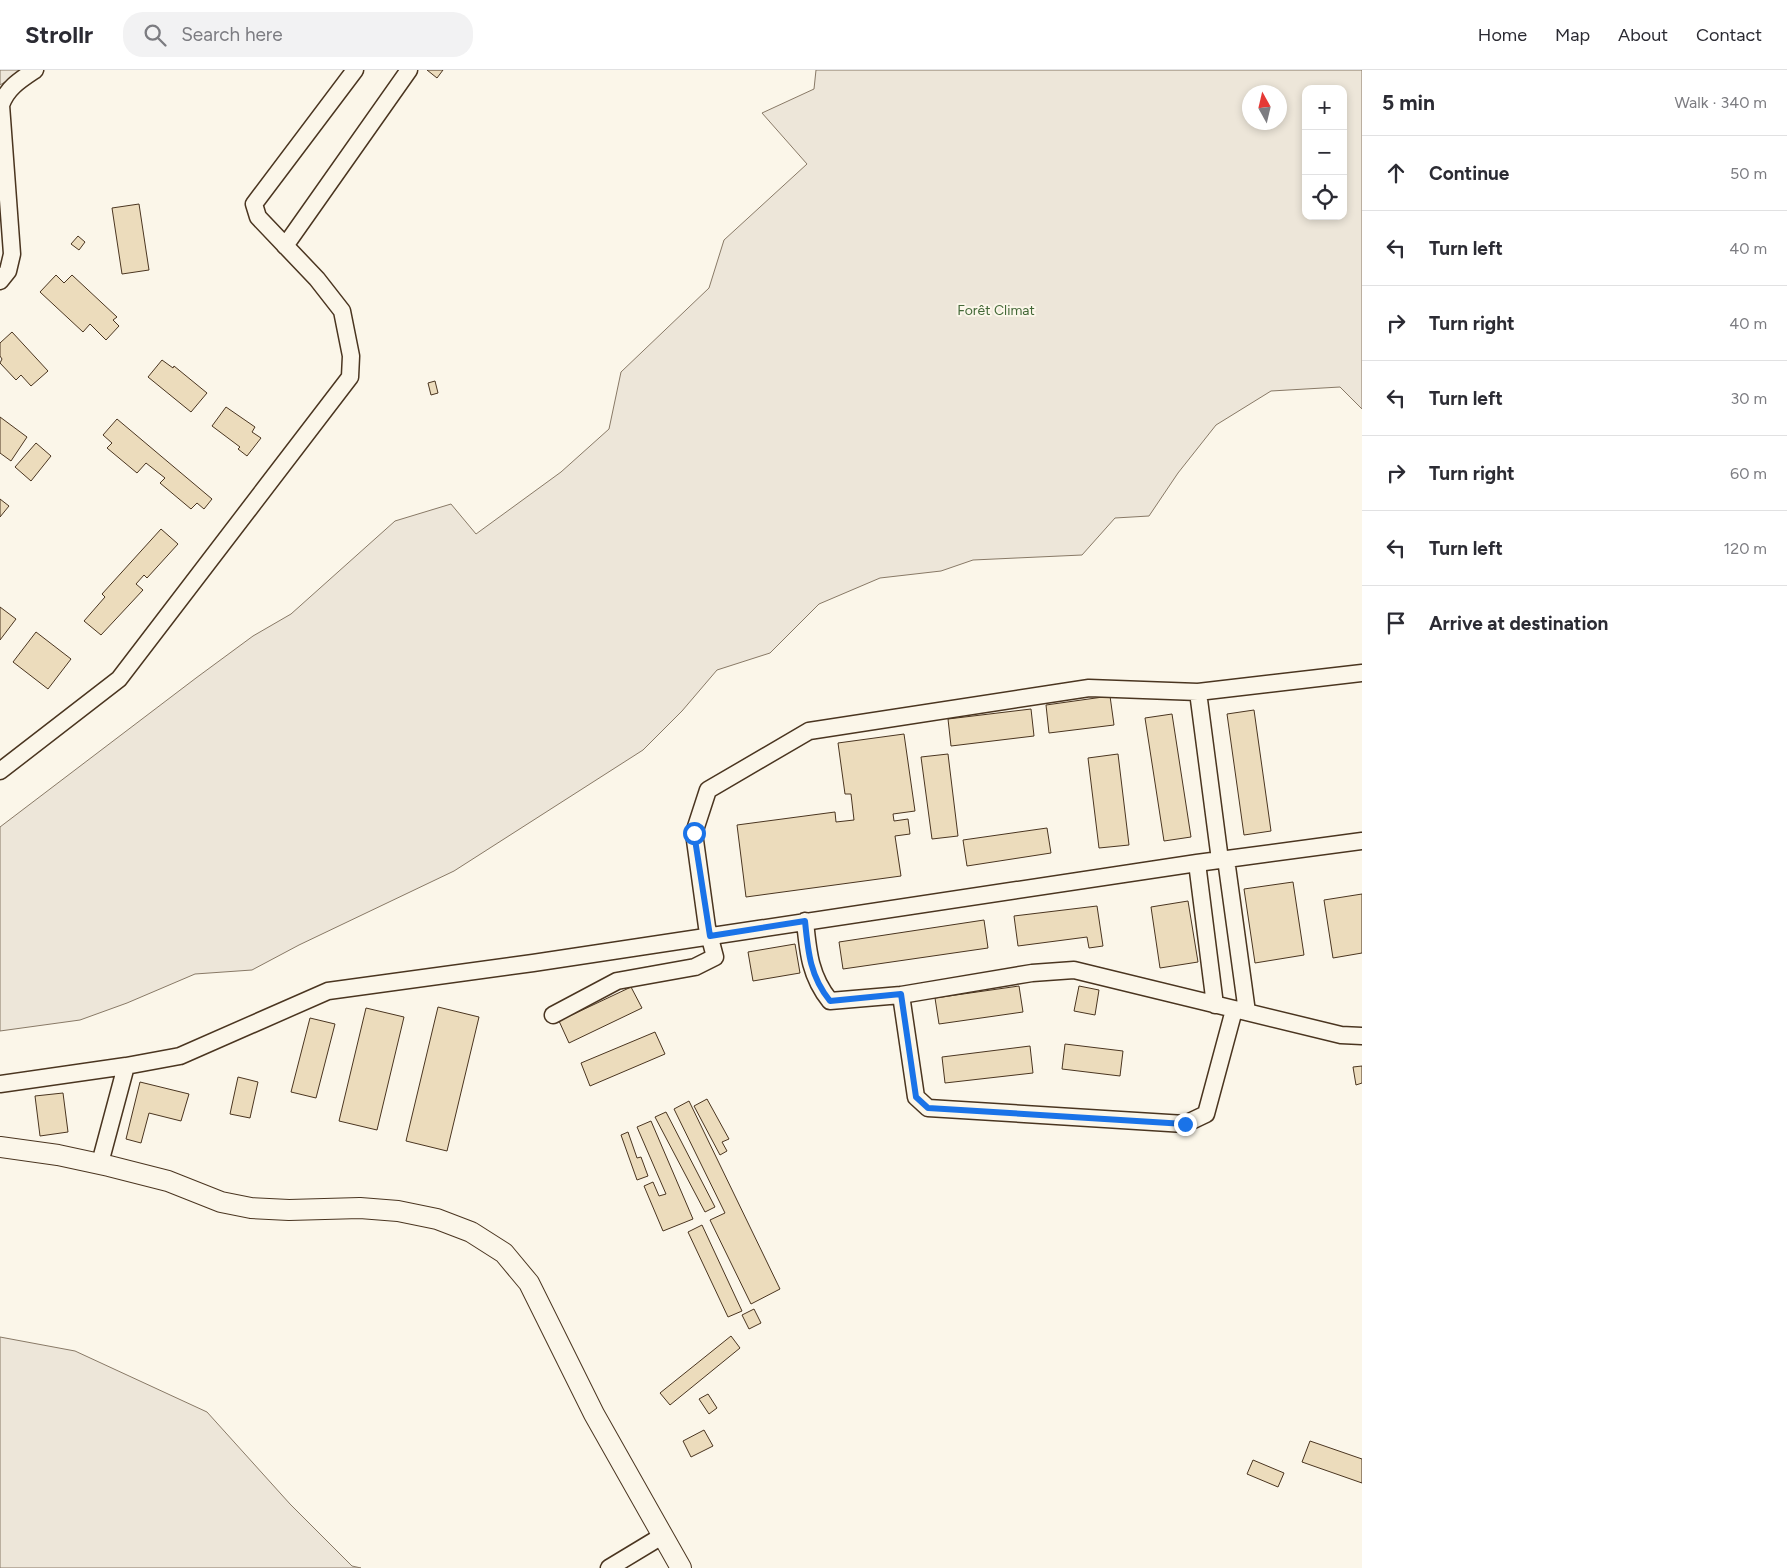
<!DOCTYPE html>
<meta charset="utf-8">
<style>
:root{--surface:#fff;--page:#f2f2f3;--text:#2b2b33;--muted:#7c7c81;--line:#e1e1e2}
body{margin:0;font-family:Figtree,sans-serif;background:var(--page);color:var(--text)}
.controls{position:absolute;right:15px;top:15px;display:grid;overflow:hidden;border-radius:10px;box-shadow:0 2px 8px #0003}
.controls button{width:45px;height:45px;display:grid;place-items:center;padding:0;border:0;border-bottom:1px solid var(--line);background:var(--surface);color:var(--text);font:25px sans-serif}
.compass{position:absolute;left:1242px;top:15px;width:45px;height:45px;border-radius:50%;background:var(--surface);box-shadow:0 2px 8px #0003;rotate:352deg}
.stop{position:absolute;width:15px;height:15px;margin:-11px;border:4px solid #1a73e8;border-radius:50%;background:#fff}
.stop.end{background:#1a73e8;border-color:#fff;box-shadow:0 1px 5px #0008}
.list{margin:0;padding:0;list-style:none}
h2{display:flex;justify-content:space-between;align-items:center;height:65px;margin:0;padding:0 20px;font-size:21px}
h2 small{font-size:16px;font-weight:400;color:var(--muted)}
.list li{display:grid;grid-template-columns:32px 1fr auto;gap:15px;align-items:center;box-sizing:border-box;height:75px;padding:0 20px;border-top:1px solid var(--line)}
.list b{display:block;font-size:19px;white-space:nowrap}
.list em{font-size:16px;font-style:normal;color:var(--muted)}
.icon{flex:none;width:28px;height:28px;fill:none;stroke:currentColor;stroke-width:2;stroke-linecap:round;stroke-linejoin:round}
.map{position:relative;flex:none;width:1362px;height:1498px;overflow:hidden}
header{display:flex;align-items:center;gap:30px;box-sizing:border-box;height:70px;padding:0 25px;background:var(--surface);border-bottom:1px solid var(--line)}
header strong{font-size:24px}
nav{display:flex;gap:28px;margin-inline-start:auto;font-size:18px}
.search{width:350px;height:45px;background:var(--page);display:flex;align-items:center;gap:12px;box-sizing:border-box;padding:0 18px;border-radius:20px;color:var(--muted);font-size:19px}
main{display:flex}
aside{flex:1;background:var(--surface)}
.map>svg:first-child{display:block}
</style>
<header>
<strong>Strollr</strong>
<div class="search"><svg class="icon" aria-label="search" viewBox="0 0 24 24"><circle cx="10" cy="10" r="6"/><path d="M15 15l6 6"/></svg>Search here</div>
<nav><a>Home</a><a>Map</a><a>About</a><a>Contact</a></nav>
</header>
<main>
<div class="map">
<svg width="1362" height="1498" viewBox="0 0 1362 1498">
<rect width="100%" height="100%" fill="#fbf6e9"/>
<path fill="#ede6d9" stroke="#887966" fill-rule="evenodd" d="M0,0H24L0,15Z
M816,0H1362V339L1340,317L1271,321L1216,355L1178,403L1149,446L1115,448L1082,485L973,490L941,501L880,508L819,534L770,583L717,600L682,641L643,680L454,801L299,875L252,900L195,904L127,933L80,950L0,961V757L196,608L253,566L291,544L395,451L451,434L476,464L561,402L609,359L621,302L709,218L724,170L807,94L762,43L814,19ZM1306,19H1343V146H1306ZM1280,22V52H1250V22Z
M0,1267L75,1281L207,1342L290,1434L352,1496L361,1498H0Z"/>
<path fill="#ecdcbc" stroke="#4a3520" d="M427,0H443L437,8Z
M139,134L149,200L122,204L112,138Z
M78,166L85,172L79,180L71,174Z
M56,205L64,213L72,205L117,247L113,250L119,256L106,270L90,254L83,262L40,222Z
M12,262L48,301L31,316L21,305L16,310L0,293L2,289L0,286V273Z
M162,290L173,298L174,296L207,323L191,342L148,307Z
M435,311L438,323L431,325L428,313Z
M226,337L255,357L252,362L261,368L247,386L238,379L240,377L212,356Z
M0,347L27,367L11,391L0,383Z
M117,349L212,429L204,439L197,433L191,439L160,413L165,408L146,393L137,403L107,378L112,373L103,365Z
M36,373L51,386L31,411L15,397Z
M0,429L9,436L0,447Z
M161,459L178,474L147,508L144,505L136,514L143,520L101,565L84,551L105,527L102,524Z
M0,537L16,549L0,570Z
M36,562L71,589L48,619L13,592Z
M1110,626L1114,655L1049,663L1046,635Z
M1031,639L1034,666L951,676L948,649Z
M1254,640L1271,761L1244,765L1227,644Z
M1172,644L1191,767L1164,771L1145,648Z
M904,664L915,741L893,744L894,751L908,749L910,764L895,766L901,806L746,827L737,755L835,742L836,752L854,750L851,724H845L838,673Z
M948,684L958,766L932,769L921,687Z
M1118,684L1129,775L1099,778L1088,688Z
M1047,758L1051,783L967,796L963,770Z
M1293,812L1304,885L1255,893L1244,819Z
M1362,824V883L1333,888L1324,830Z
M1188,831L1198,892L1160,898L1151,837Z
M1097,836L1103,876L1089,878L1087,867L1018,876L1014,846Z
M984,850L988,878L843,899L839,872Z
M795,874L800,903L753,911L748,882Z
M1019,916L1023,942L939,954L935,928Z
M1079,916L1099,920L1095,945L1074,941Z
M631,917L642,938L569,973L559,951Z
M438,937L479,947L447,1081L406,1071Z
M366,938L404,947L377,1060L339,1051Z
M310,948L335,954L316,1028L291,1022Z
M655,962L665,984L590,1016L581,993Z
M1065,974L1123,981L1120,1006L1062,999Z
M1030,976L1033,1003L945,1013L942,987Z
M1362,996V1013L1356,1015L1353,997Z
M238,1007L258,1012L250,1048L230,1044Z
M140,1012L189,1024L181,1051L149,1043L141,1073L126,1069Z
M63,1023L68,1062L40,1066L35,1026Z
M707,1029L729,1069L722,1072L727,1081L720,1085L694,1036Z
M689,1031L780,1219L751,1234L710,1150L725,1143L674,1039Z
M666,1042L715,1137L705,1142L655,1047Z
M651,1051L693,1149L663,1161L644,1116L653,1112L659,1126L666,1124L637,1057Z
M628,1062L637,1088L641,1087L648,1106L637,1110L621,1065Z
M702,1155L742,1241L728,1247L688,1162Z
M754,1239L761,1253L749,1259L742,1245Z
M731,1266L740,1278L670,1335L660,1323Z
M708,1324L717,1338L709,1344L699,1329Z
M704,1360L713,1376L691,1387L683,1371Z
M1310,1371L1362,1389V1413L1302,1392Z
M1253,1390L1284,1403L1278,1417L1247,1404Z"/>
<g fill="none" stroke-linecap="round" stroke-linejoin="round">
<defs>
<path id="minor" d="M285,176L409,0
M0,211L8,201L12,184L1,35C7,18 20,10 35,0
M0,701L119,609L350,307L351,286L342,241L317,209L258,147L254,134L355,0
M1226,789L1247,942
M1220,790L1198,622L1362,603
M1197,793L1215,935
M805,851C808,882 810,906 830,931L901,925L1032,903L1074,900L1341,965L1362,966
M901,925L916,1027L928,1038L1185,1054L1206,1044L1234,940
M553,945L617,911L695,897L715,887L707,857L694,763L708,720L809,661L1089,618L1198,622
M0,1014L126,996L180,986L328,921L533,893L1197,793L1362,771
M100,1093L126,996
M609,1498L662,1466"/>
<path id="major" d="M0,1077L58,1085L109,1096L168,1111L221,1132L251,1138L289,1140L360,1138L398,1141L437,1149L471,1162L504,1183L529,1213L594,1344L681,1498"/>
</defs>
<use href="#minor" stroke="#4a3520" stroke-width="19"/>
<use href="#major" stroke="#4a3520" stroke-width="22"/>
<use href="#minor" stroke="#fbf6e9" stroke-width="16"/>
<use href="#major" stroke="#fbf6e9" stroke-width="20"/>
</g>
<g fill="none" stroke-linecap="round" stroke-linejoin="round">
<path stroke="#1a73e8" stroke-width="6" d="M694,763L710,866L805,851C808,882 810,906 830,931L901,924L916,1027L928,1038L1185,1054"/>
</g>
<g text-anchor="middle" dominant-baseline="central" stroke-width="4" stroke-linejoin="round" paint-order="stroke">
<g font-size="14" fill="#436837" stroke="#fbf6e9">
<text x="996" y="240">Forêt Climat</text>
</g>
</g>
</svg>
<div class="controls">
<button>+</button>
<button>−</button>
<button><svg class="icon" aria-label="locate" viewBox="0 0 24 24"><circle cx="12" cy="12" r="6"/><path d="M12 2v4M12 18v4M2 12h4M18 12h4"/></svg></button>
</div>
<svg class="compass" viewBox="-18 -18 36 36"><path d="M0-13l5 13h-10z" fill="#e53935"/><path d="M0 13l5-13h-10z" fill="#7c7c81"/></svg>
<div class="stop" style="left:694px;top:763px"></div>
<div class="stop end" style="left:1185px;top:1054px"></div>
</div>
<aside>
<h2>5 min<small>Walk · 340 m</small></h2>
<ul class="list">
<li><svg class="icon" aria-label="ahead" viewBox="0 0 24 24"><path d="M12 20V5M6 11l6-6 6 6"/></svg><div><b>Continue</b></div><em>50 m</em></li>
<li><svg class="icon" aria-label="left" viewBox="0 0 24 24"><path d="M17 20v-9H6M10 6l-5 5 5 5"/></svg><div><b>Turn left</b></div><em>40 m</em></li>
<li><svg class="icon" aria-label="right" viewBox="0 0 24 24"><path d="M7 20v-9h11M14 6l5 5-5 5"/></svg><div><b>Turn right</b></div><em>40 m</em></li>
<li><svg class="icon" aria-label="left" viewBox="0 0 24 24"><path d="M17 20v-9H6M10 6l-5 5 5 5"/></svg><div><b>Turn left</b></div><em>30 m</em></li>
<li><svg class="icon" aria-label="right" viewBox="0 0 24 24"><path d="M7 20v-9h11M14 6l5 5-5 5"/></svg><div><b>Turn right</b></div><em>60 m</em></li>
<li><svg class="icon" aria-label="left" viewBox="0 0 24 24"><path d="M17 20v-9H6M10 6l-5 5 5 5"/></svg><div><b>Turn left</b></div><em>120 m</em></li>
<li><svg class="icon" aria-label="arrive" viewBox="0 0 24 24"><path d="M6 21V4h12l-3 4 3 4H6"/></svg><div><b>Arrive at destination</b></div></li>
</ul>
</aside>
</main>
